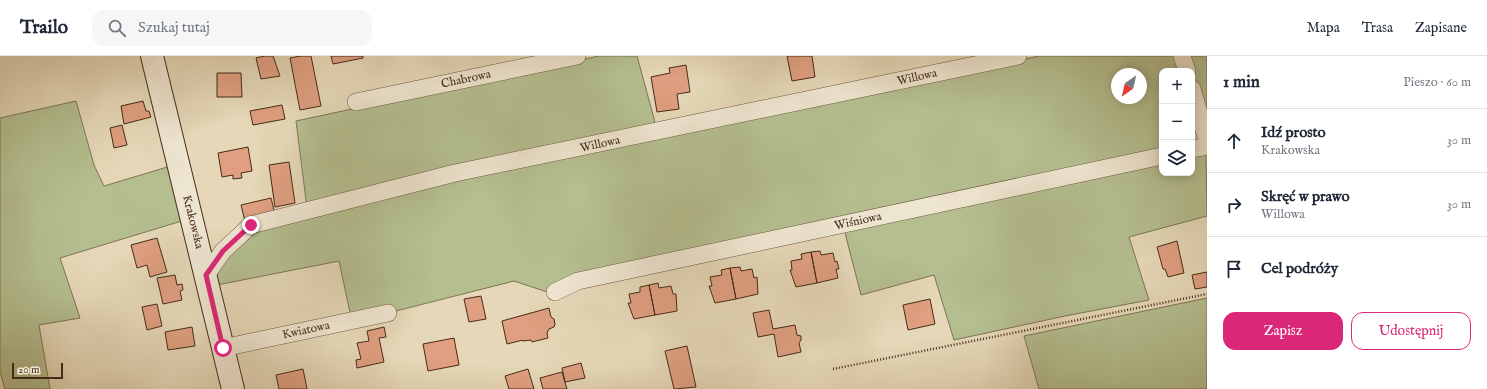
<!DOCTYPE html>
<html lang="pl">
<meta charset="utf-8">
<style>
:root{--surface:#fff;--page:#f6f6f7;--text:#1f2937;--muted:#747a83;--line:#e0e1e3;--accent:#db2777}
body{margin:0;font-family:"IM FELL English",serif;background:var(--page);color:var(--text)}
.controls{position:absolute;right:12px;top:12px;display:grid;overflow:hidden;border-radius:8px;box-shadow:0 2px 10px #0003}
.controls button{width:36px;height:36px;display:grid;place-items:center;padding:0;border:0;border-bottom:1px solid var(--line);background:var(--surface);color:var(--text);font:20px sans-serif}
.compass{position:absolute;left:1111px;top:12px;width:36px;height:36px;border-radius:50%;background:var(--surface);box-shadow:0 2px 10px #0003;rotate:214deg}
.scale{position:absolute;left:12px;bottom:10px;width:51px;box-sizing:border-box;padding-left:4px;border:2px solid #462b19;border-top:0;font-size:11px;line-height:14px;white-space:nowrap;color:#462b19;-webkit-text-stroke:3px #eee5d0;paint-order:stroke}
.stop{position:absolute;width:12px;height:12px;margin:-9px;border:3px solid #db2777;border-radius:50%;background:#fff}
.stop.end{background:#db2777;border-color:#fff;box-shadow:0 1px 4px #0008}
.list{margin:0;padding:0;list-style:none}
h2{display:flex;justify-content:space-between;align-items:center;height:52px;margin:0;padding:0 16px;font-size:17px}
h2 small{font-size:13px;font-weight:400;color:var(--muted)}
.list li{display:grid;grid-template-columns:26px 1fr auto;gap:12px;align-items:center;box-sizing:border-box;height:64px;padding:0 16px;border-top:1px solid var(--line)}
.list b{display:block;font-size:15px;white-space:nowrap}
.list p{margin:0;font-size:13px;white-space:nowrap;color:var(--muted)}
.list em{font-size:13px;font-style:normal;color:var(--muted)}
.actions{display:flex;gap:8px;padding:12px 16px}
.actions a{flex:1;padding:9px 0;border:1px solid var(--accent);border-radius:12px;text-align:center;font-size:14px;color:var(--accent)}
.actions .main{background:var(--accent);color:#fff}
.icon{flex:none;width:22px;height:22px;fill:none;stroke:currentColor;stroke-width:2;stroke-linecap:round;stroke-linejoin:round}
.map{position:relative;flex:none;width:1207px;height:333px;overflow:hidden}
header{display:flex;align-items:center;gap:24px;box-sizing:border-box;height:56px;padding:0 20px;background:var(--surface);border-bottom:1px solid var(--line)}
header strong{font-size:19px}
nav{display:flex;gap:22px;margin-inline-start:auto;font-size:14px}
.search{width:280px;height:36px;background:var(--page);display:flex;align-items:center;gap:10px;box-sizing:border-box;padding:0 14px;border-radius:12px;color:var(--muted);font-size:15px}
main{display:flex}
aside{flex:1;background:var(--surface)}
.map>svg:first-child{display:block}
</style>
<header>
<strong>Trailo</strong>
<div class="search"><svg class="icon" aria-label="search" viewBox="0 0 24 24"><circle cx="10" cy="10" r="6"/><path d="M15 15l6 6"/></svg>Szukaj tutaj</div>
<nav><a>Mapa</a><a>Trasa</a><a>Zapisane</a></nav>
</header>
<main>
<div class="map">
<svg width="1207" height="333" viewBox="0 0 1207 333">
<rect width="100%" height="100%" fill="#e5d7b7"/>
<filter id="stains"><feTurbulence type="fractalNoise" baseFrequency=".005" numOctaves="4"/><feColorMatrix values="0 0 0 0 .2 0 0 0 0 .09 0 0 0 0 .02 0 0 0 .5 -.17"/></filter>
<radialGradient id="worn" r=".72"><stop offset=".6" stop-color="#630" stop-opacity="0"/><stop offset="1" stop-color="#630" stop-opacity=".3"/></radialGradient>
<path fill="#b4be8f" stroke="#7d7454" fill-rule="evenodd" d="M599,0H637L656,70L307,152L296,65Z
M1039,0H1179L1183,15H1162V96L547,236L514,225L392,256L351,261L339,205L217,229L213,216L254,172L492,114L870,38ZM1117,18H1141V42H1117Z
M1187,0H1207V70Z
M76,45L94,109L104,130L174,109L185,164L60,202L80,262L39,269L50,333H5L0,315V62Z
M1206,96L1207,160L1129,181L1149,244L1065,260L954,284L934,219L861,239L844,173L1162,105V117H1192V99Z
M1207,242V333H1039L1024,280Z"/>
<path fill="#df9f80" stroke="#462b19" d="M265,0H273L280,20L261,23L256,2Z
M301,0H311L321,50L300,54L290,2Z
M331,0H363V2L333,8Z
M787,0H812L815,21L792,25Z
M686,9L690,36L677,38L679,53L657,56L651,21L670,17L669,12Z
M217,17H241L242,41H217Z
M143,45L146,55H149L151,61L124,68L121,50Z
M282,49L285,63L253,69L250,55Z
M122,69L127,89L114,92L110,72Z
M248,91L252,115L241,117L242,122L233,123V119L222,121L218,97Z
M289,106L295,147L275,151L269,109Z
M271,142L275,158L245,165L241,149Z
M157,182L167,216L150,221L147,209L137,212L131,189Z
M1177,185L1184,217L1168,221L1165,213H1163L1157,191Z
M820,195L821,199L833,197L835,206L837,205L839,213H836L838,222L817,227L811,196Z
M811,196L817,227L796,231L790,214H792L791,205L802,203L801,198Z
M740,211L741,215L752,213L754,222L757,221L758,238L736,243L730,212Z
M730,212L736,243L715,247L709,230H712L710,221L722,219L721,214Z
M1207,216V231L1195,233L1192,219Z
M175,219L177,229L182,228L183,234L180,235L182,244L163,248L157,222Z
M658,227L659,232L671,230L673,238H676L677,255L655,259L649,229Z
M649,229L655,259L634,263L628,247H631L629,238L640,236V231Z
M481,240L486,263L469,266L464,243Z
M930,243L935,268L908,274L903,249Z
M157,248L162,270L147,274L142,251Z
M549,252L551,261L554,263L555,268L554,271L549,273L547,277L548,282L532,286L531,284L523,285V284L507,288L502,265Z
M769,254L773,273L795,269L797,279L801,280V284L799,287L801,296L778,301L774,278L758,281L753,257Z
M192,271L195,290L168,294L165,276Z
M384,271L386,281L379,282L384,306L357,312L356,304L361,303L357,287L369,285L367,275Z
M454,282L459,309L428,315L423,288Z
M687,290L696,331L674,333L665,295Z
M581,307L585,322L565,326L562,312Z
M303,313L307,333H279L276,319Z
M528,313L534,333H509L505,320Z
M562,316L567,333H543L540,322Z"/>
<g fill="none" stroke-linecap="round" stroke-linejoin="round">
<defs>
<path id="street" d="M1182,0L1187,15
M1192,33L1207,84
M356,46L577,0
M1192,93L1207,90
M206,219L223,195L251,169L455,117L1018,0
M555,236L578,225L1162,100
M223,292L388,257"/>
<path id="secondary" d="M152,0L233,333"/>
</defs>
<use href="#street" stroke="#6e5640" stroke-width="18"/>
<use href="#secondary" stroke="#462b19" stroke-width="24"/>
<path stroke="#462b19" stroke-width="2.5" stroke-dasharray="1 2" stroke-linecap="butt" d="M833,313L1207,238"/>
<use href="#street" stroke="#eee5d0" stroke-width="17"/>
<use href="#secondary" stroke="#eee5d0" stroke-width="22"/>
</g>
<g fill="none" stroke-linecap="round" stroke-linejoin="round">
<path stroke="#db2777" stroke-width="5" d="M223,292L206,219L223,195L251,169"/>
</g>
<g text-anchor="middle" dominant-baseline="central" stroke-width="3" stroke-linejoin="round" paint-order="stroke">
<g font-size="12" fill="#462b19" stroke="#eee5d0">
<text transform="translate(917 21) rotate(-12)">Willowa</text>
<text transform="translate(466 23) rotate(-12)">Chabrowa</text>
<text transform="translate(600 88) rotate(-12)">Willowa</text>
<text transform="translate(858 165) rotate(-12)">Wiśniowa</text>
<text transform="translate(193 166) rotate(76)">Krakowska</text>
<text transform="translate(306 274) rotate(-12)">Kwiatowa</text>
</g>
</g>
<rect width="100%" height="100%" filter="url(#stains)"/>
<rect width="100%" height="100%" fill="url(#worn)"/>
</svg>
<div class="controls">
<button>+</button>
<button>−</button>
<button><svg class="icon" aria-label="layers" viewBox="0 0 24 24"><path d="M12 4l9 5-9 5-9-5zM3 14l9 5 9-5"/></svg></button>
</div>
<svg class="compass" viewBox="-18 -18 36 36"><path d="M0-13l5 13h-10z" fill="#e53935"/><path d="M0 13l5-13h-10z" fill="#747a83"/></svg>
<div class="scale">20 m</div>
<div class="stop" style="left:223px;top:292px"></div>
<div class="stop end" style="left:251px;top:169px"></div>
</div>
<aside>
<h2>1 min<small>Pieszo · 60 m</small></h2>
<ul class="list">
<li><svg class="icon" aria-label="ahead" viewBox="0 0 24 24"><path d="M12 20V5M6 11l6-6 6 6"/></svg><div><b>Idź prosto</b><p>Krakowska</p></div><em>30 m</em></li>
<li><svg class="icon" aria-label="right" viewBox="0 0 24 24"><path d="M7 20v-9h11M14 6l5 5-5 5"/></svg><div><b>Skręć w prawo</b><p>Willowa</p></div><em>30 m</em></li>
<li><svg class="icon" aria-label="arrive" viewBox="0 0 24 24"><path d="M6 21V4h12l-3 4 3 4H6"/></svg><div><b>Cel podróży</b></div></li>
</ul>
<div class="actions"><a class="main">Zapisz</a><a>Udostępnij</a></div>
</aside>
</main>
